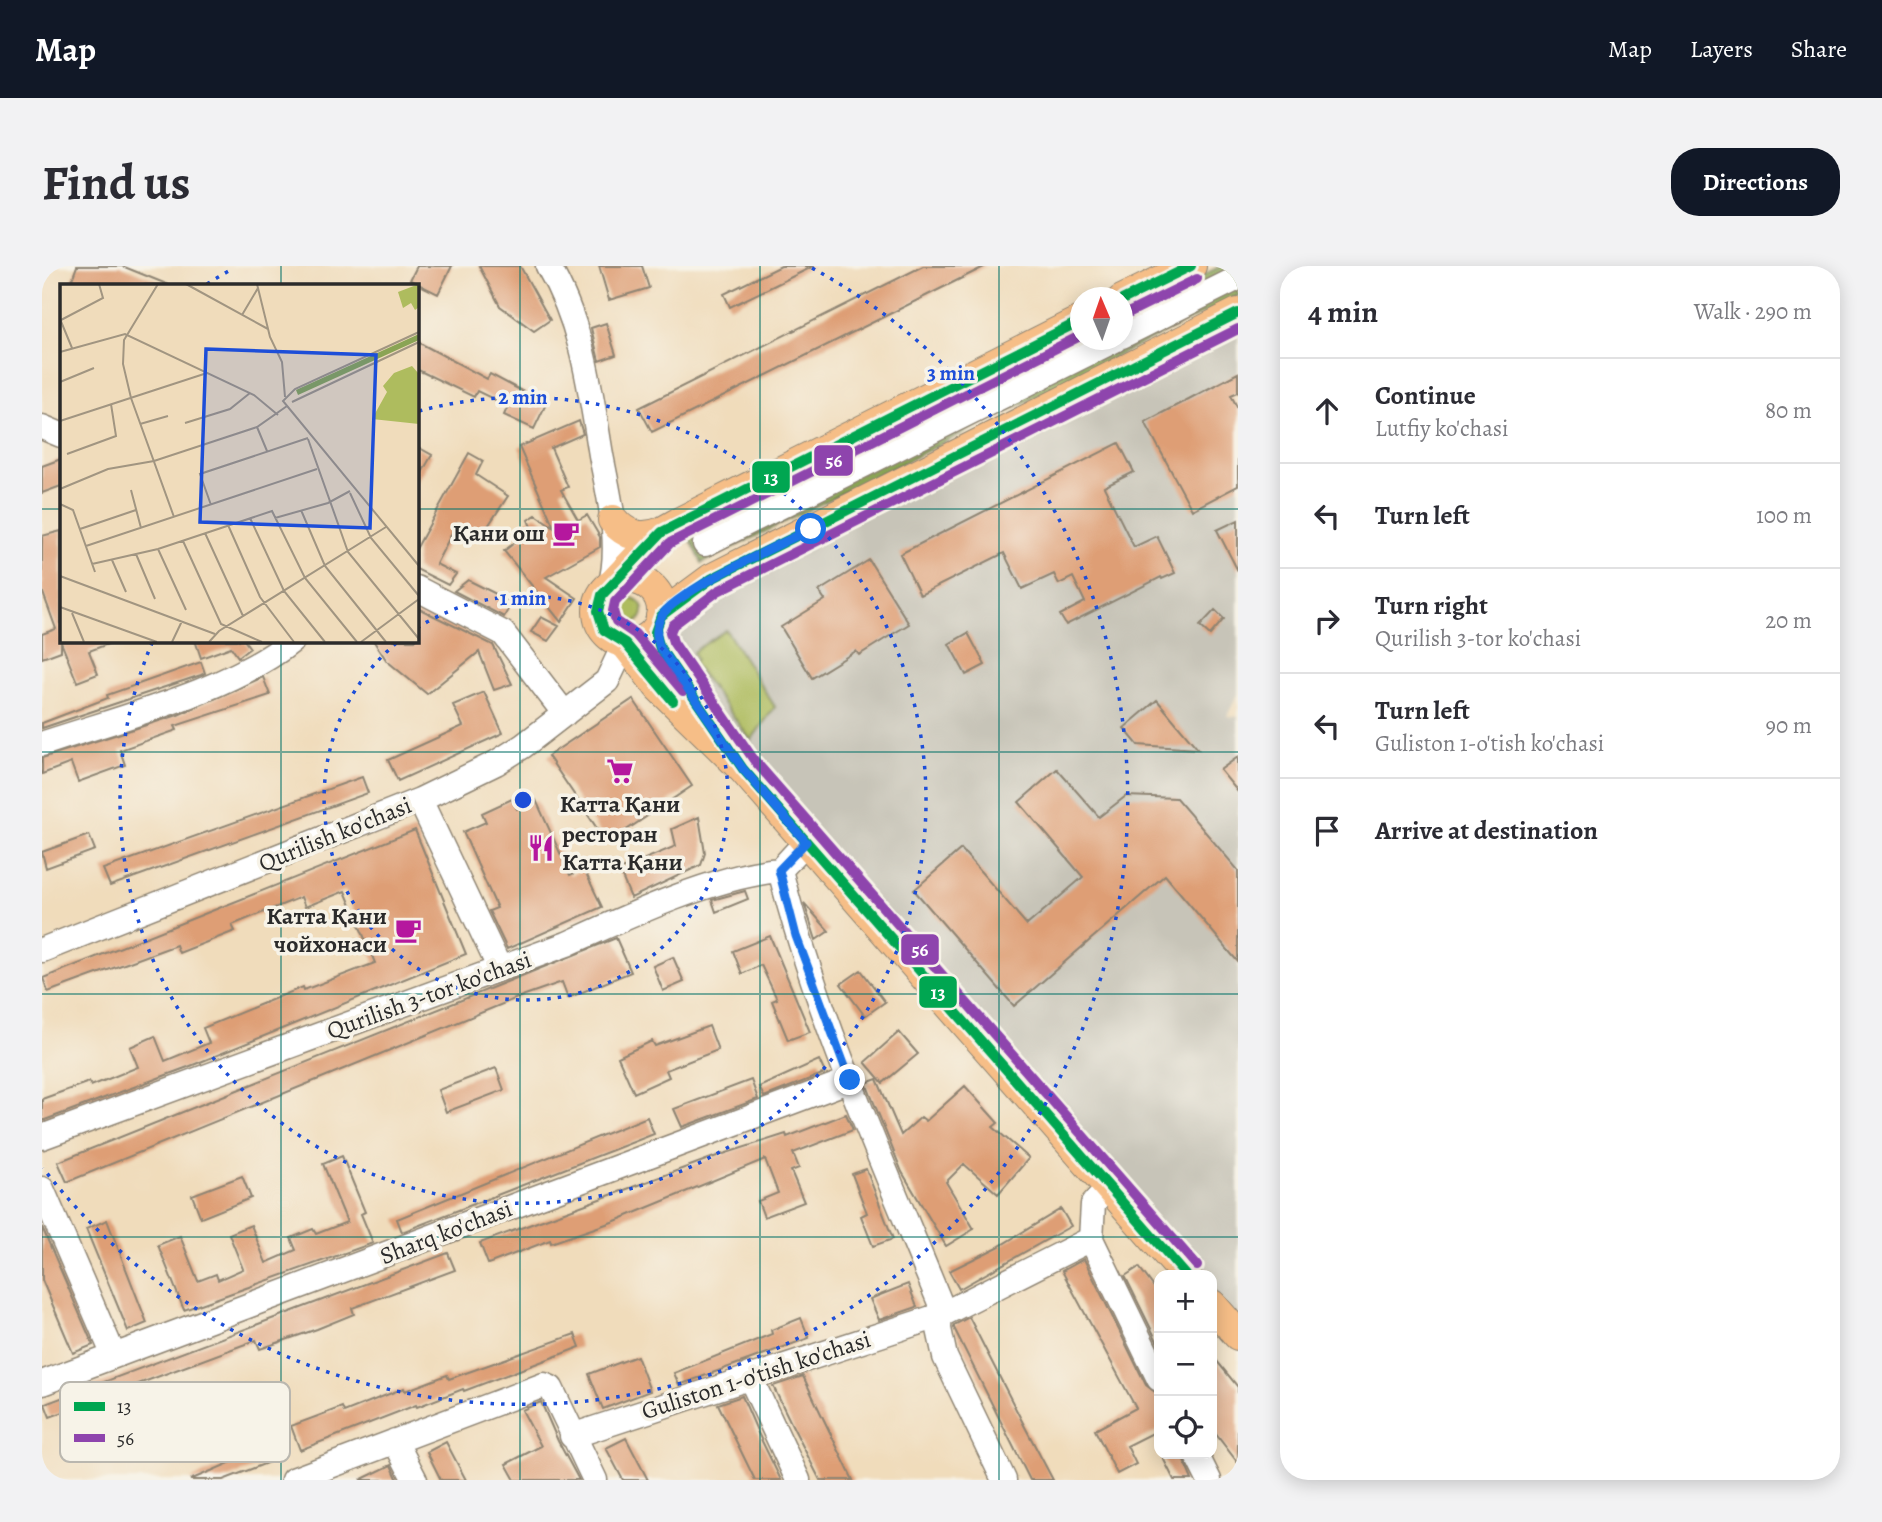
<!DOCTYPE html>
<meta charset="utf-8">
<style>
:root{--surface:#fff;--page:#f2f2f3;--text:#2b2b33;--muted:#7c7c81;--line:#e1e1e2;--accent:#111827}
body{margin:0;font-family:Alegreya,serif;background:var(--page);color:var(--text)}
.controls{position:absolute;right:21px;bottom:21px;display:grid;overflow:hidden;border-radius:14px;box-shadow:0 4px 18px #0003}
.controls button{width:63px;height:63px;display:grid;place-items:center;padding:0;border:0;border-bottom:2px solid var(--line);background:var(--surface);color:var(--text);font:35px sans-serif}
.compass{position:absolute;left:1028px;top:21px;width:63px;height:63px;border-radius:50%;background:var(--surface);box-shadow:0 4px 18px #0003;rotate:358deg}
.stop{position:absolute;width:21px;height:21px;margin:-16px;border:5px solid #1a73e8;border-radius:50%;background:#fff}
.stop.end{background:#1a73e8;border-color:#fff;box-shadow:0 2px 7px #0008}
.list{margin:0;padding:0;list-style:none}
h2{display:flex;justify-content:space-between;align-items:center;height:91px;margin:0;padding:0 28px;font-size:30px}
h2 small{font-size:23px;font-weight:400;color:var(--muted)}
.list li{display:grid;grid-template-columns:46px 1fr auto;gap:21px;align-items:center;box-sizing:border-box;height:105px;padding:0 28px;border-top:2px solid var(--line)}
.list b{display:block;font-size:26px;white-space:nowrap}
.list p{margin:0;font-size:23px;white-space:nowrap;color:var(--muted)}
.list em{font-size:23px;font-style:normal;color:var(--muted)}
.icon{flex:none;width:38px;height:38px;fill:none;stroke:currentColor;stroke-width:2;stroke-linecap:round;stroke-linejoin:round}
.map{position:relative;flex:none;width:1196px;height:1214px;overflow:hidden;border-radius:28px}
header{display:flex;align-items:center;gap:42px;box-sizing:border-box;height:98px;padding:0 35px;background:var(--accent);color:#fff}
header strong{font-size:33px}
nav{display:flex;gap:38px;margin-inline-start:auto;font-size:24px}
.intro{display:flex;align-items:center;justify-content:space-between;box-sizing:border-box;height:168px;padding:0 42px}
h1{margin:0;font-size:49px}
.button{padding:18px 32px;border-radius:28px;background:var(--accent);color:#fff;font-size:24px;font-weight:700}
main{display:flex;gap:42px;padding:0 42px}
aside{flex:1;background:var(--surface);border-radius:28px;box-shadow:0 4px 18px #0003}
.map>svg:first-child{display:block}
</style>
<header>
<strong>Map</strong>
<nav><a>Map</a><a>Layers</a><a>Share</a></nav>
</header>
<div class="intro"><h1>Find us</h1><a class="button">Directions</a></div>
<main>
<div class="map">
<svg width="1196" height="1214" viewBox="0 0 1196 1214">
<rect width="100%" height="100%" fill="#f7f3e8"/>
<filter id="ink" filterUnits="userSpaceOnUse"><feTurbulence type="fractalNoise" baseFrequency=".0143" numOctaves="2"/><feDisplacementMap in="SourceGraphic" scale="14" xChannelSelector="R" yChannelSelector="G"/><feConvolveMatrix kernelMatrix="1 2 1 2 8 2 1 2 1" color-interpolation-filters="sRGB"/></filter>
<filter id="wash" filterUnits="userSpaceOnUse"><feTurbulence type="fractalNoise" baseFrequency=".00686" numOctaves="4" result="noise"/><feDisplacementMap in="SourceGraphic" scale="28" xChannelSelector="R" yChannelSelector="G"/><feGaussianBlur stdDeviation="1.57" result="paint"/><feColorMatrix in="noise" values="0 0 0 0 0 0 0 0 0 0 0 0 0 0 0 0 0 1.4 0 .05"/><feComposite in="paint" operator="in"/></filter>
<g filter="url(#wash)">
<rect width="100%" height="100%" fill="#f0dcbb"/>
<path fill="#c7c4b8" d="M1196,47V107L1103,156L1150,244L1196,220V428L1185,450L1196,451V1069L1170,1039V1009H1144L701,503L627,396L618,355Z"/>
<path fill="#aebc5e" stroke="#6c7444" stroke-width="2" d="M575 345a13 13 0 1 1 26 0a13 13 0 1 1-26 0Z
M684,364L733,441L709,474L651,397L654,394L651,386Z"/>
<path fill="#8aa455" stroke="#5a6840" stroke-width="2" d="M1179,0H1196V30L660,297L645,266L1038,70V74H1080L1081,49Z"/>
<g id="blocks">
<path fill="#de9e75" d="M35,0H80L127,19H28Z
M375,0H410L396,28L368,14Z
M437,0H478L508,54L492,65L458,40Z
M557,0H600L607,22L567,34Z
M739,0H772L688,41L682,28Z
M881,0H944L610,166L597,142Z
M564,57L574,89L557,95L549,62Z
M374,75L445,113L448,108L504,138L492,163L462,149L466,140L435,125L432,131L374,103Z
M1196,107V126L1189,129L1196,143V220L1150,244L1103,156Z
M537,155L541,168L509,182L526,221L519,224L536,254L545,249L558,271V281L504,311L535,332L519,356L462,285L490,263L486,254L494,249L512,261L477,181Z
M1077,177L1092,206L1062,221L1092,281L1115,270L1133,307L1120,313L1119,311L1024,359L1018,349L1043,336L1031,311L1017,318L1012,308L980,323L962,287L878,329L858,288Z
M374,180L390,189L374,217Z
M427,187L441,195L434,209L466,230L438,272L415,257L394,298L414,308L406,319L374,303V283Z
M19,193V220L0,227V200Z
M1196,254V305L1175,264Z
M19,265V374L71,376L47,385L56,408L35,416L19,376V385L0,392V368L14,363L0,324V270Z
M827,294L867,358L817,389L814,385L770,412L739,361L783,334L777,325Z
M426,314L470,336L462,351L412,325Z
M374,341L451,379L470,418L452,424L437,386L385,428L345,395L331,374H374Z
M1173,344L1182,353L1168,369L1158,360Z
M499,351L517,360L506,375L489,366Z
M926,367L943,399L924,409L907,378Z
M153,374H202L208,382L196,391L189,381L159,392Z
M159,396L163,407L159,409L0,462V457L66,432L65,429Z
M221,411L228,429L133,460L135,464L78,484L83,499L36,516L29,497L0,508V492L136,449Z
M442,426L461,467L356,515L346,494L421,460L411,439Z
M591,433L650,520L565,577L506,490Z
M1115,434L1156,483L1096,479L1082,462Z
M1196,491V526L1178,504Z
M1015,503L1057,551L1084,530L1134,532L1196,604V696L1123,609L972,740L872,624L919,583L985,659L1041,611L977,536Z
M320,511L326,527L68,620L61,603Z
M470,533L475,543L494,534L528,609L542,603L560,641L465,683L447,645L455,642L421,566L444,556L440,547Z
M657,551L663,587L659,599L589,632L577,604L634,580L630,563Z
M373,564L424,688L146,801L0,855V833L47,816L49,820L96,801L88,781L113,770L123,795L167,777L161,762L261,721L262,724L333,697L303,625L263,641L259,631L190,659L193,665L137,687L134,679L6,726L1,712Z
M47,569L53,584L4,602L0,586Z
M703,625L706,633L674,646L670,634Z
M762,637L787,665L774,674L768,655Z
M728,670L768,766L746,774L730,735L735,733L719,699L700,708L691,685Z
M574,672L589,706L526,732L520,716L480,730L25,916L16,896Z
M631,691L642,716L621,725L611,700Z
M819,704L843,736L823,750L799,718Z
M667,760L676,784L624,804L627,811L592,827L576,791L610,775L613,780Z
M857,766L876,788L841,817L823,796Z
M777,794L783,807L722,831L717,821Z
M454,802L462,824L404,846L396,824Z
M835,813L859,869L879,851L884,855L923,820L956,857L951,861L987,892L956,928L922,898L904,916L932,963L904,980L860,906L824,817Z
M709,814L716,833L640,861L632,843Z
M804,848L811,864L751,887L757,902L749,905L762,936L722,951L716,935L736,927L723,893L573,955L509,977L508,974L446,998L438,977L675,890L744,868L745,871Z
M605,851L612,868L360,966L355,953Z
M300,890L323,946L319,948L331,977L142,1044L116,979L138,970L156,1015L174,1008L176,1014L201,1003L187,968L209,959L224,997L254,984L249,972L271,963L274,968L305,956L281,898Z
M824,903L851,973L831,980L819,950L825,947L810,908Z
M200,910L209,932L159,952L150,929Z
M1019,943L1029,960L917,1023L907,1005L956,981Z
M65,954L105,1057L86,1065L44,963Z
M0,961L51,1079L31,1087L0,1014Z
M406,987L413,1004L310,1042L312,1048L275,1063L218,1083L214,1074L8,1151L3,1138Z
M1042,993L1104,1119L1117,1129V1164L1085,1180L1094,1198L1075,1208L1053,1164L1094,1142L1020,1005Z
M1097,1001L1117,1028V1079L1083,1010Z
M866,1018L875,1041L837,1054L828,1033Z
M927,1051L983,1161L1011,1214H988L912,1062V1059Z
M759,1052L767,1072L637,1119L632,1107L730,1068L729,1064Z
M533,1068L538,1081L422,1125L421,1123L375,1141L374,1139L258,1184L249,1160L300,1141L302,1146L362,1122L363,1125L405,1109L407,1113Z
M1170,1089L1196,1121V1197L1170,1163Z
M595,1090L608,1125L561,1143L547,1108Z
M761,1110L781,1152L811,1214H778L751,1161L731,1120Z
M700,1130L716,1167L739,1214H713L676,1138Z
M499,1136L516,1175L537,1214H473L464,1198L499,1180L480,1144Z
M584,1172L606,1214H581L564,1182Z
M404,1176L424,1214H399L385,1186Z
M225,1181L230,1195L181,1214H148Z
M1119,1188H1139L1150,1214H1132Z
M349,1199L356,1214H318Z"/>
</g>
</g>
<g filter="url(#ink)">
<use href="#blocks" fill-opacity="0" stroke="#8e8473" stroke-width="2"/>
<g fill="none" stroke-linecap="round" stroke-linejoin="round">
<defs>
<path id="minor" d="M506,0C541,59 548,123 559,189C567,231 580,278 568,321
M1080,70L1196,12
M0,161L19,169
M663,278L1073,74
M585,279L608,321
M374,322L461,367L523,448
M0,478C77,452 189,425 251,374
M378,534L458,703
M738,604C776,753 840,895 898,1037L897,1063L903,1091L962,1214
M0,684L378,534L454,497L481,480L565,415L583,377
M0,871L525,678C584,651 674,609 738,604L764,576
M0,923L72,1090
M1049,973L1117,1113
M707,1109L756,1214
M0,1117L808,814
M530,1170L899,1049L1049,973L1051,938L1067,920
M353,1175L373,1214
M1154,1188L1167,1214
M251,1214L502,1119L509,1122L553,1214"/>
<path id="major" d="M1080,34L1149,0
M571,254C584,270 600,274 620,266
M556 345a32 32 0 1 1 64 0a32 32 0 1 1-64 0Z
M568,321L620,266L636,257L1038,55
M619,350L669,313L1196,47
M613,366L618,382L661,445
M583,377L617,421L701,503L1144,1009
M1170,1039L1196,1069"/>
</defs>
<use href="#minor" stroke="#8e8473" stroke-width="27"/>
<use href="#major" stroke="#8e8473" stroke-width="32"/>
<use href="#minor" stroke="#fff" stroke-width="24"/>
<use href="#major" stroke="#f6be87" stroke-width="30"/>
<defs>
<path id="bus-1" d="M1080,34L1149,0
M631,435L583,377L562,364L556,345L560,329L620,266L1038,55
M1144,1009L701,503L618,382L613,366L619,350L669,313L1196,47"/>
<path id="bus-2" d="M1086,47L1155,13
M641,425L593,368L574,355L571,345L573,336L628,277L1038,70
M1155,1000L712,494L631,376L628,366L631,359L676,325L1196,63"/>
</defs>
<use href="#bus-1" stroke="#f7f3e8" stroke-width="16"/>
<use href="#bus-2" stroke="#f7f3e8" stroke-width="16"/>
<use href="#bus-1" stroke="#00a651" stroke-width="10"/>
<use href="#bus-2" stroke="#8e44ad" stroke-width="10"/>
</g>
</g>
<g fill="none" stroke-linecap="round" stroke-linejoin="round" filter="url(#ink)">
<path stroke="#1a73e8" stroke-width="9" d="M769,263C739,278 632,326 619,351C613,363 614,370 618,382L701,503L764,576L737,604L754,670L808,814"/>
</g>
<path fill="none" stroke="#0f766e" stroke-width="2" stroke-opacity="0.55" d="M239,0V19M478,0V1214M718,0V1214M957,0V1214M0,243H19M374,243H1196M239,374V1214M0,486H1196M0,728H1196M0,971H1196"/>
<g fill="none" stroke="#1d4ed8" stroke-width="3.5" stroke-dasharray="3.5 7">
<path d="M375 362A202 202 0 1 1 357 375"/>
<path d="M377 145A403 403 0 1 1 110 377"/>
<path d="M165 18A605 605 0 0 1 192 2M770 2A605 605 0 1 1 1 902"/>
</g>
<defs>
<symbol id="cafe-bare" viewBox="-9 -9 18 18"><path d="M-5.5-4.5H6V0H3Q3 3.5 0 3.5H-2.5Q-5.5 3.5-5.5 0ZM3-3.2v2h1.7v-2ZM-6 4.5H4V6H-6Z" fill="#b5179e" stroke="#f7f3e8" stroke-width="2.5" paint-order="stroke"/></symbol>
<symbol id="supermarket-bare" viewBox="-9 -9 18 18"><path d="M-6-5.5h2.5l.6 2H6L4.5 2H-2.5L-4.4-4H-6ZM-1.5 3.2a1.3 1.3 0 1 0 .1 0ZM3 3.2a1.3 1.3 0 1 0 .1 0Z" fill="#b5179e" stroke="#f7f3e8" stroke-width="2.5" paint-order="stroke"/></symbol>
<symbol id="restaurant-bare" viewBox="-9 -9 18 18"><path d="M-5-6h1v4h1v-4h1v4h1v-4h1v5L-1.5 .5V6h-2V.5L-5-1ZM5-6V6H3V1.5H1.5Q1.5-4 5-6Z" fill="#b5179e" stroke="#f7f3e8" stroke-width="2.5" paint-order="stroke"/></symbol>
</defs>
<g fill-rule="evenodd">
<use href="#cafe-bare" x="505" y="248" width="38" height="38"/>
<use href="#supermarket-bare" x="559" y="486" width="38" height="38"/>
<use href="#restaurant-bare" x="480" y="563" width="38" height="38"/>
<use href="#cafe-bare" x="347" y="645" width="38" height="38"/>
</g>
<g text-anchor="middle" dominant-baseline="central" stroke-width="7" stroke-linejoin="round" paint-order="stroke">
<g font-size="24" font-weight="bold" fill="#2b2b2b" stroke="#f7f3e8" text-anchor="end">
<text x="503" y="267">Қани ош</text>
<text x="578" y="538" text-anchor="middle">Катта Қани</text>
<text x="520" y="568" text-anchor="start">ресторан<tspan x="520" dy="28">Катта Қани</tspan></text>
<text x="345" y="650">Катта Қани<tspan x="345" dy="28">чойхонаси</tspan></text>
</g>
<g font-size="24" fill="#2b2b2b" stroke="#f7f3e8">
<text transform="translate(293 568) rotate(-22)">Qurilish ko'chasi</text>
<text transform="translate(387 729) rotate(-20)">Qurilish 3-tor ko'chasi</text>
<text transform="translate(404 966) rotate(-21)">Sharq ko'chasi</text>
<text transform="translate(714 1109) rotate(-18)">Guliston 1-o'tish ko'chasi</text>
</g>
</g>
<g transform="translate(18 18)">
<rect width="359" height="359" fill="#f0dcbb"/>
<path d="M359,0V23L355,26L351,19L343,24L338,8ZM352,82L359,90V140L312,135L327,108L323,102L334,89Z" fill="#aebc5e"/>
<path d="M359,50V56L238,111L236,106Z" fill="#8aa455"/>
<path fill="none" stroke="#a19581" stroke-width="2" d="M98,0L64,56L63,80L71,114L114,233M126,0L208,45M197,0L210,53L222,78L225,113M182,31L198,4M0,35L12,64M1,36L43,14L39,0M359,48L235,105L223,117L359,282M0,68L65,50L194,111L218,131M0,98L34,84M232,118L359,58M0,137L147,89M125,139L170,125L190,109M80,140L108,132M197,143L207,167M248,155L288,268L359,355M7,170L56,152L51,120M0,205L48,185L94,177L197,143L227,122M71,206L81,244M290,209L311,254L359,312M0,220L13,226L35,288M151,221L140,190L248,154M241,226L265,282L326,358M190,234L224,307L265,358M215,234L268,219L290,207M168,241L200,313L234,358M20,245L76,226M145,249L183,332M123,257L161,340L202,358M26,262L257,185M98,265L126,326M76,270L95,315M52,276L66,308M32,280L98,265L212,227L245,294L297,358M0,292L155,350M0,323L97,358M12,329L24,358M112,358L122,337M149,358L159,347L326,243M301,358L359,315"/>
<path fill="#1d4ed8" fill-opacity="0.15" stroke="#1d4ed8" stroke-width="3.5" d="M146,65L316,71L310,244L140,238Z"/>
<rect width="359" height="359" fill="none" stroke="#2b2b2b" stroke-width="3.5"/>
</g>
<rect x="18" y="1116" width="230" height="80" rx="10" fill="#f7f3e8" stroke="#bab7af" stroke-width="2"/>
<rect x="32" y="1136" width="31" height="9" fill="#00a651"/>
<rect x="32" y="1168" width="31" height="8" fill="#8e44ad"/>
<g font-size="19" fill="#2b2b2b">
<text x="75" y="1147">13</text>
<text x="75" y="1179">56</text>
</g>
<circle cx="481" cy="534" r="10" fill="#1d4ed8" stroke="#f7f3e8" stroke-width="3.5"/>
<g font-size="21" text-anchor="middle" font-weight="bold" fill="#1d4ed8" stroke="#f7f3e8" stroke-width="7" stroke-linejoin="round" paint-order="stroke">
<text x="909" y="114">3 min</text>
<text x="481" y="138">2 min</text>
<text x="481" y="339">1 min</text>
</g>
<g stroke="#f7f3e8" stroke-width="2.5">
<rect x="771" y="178" width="41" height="33" rx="7" fill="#8e44ad"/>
<rect x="709" y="194" width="40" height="34" rx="7" fill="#00a651"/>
<rect x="858" y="667" width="40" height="33" rx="7" fill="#8e44ad"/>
<rect x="876" y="709" width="40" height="34" rx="7" fill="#00a651"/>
</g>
<g font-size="19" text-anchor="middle" font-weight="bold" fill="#fff">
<text x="792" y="201">56</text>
<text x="729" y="218">13</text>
<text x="878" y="690">56</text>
<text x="896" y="733">13</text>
</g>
</svg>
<div class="controls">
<button>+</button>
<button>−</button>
<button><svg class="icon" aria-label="locate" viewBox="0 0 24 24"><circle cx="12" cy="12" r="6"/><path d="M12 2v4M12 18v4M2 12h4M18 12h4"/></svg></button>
</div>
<svg class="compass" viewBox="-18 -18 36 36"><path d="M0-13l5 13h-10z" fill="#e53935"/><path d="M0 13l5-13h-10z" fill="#7c7c81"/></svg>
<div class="stop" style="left:769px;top:263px"></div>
<div class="stop end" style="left:808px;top:814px"></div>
</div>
<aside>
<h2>4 min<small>Walk · 290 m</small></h2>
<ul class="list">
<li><svg class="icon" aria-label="ahead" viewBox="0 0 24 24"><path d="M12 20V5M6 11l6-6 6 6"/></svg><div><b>Continue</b><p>Lutfiy ko'chasi</p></div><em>80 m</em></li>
<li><svg class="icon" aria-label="left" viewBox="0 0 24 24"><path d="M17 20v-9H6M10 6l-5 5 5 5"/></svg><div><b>Turn left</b></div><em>100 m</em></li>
<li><svg class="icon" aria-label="right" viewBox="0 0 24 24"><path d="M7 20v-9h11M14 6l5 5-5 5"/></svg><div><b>Turn right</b><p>Qurilish 3-tor ko'chasi</p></div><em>20 m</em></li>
<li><svg class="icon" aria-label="left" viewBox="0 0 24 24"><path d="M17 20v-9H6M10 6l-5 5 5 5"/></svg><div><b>Turn left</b><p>Guliston 1-o'tish ko'chasi</p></div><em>90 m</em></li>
<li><svg class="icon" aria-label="arrive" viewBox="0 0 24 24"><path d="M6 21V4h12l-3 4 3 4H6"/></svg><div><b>Arrive at destination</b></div></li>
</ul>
</aside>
</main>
